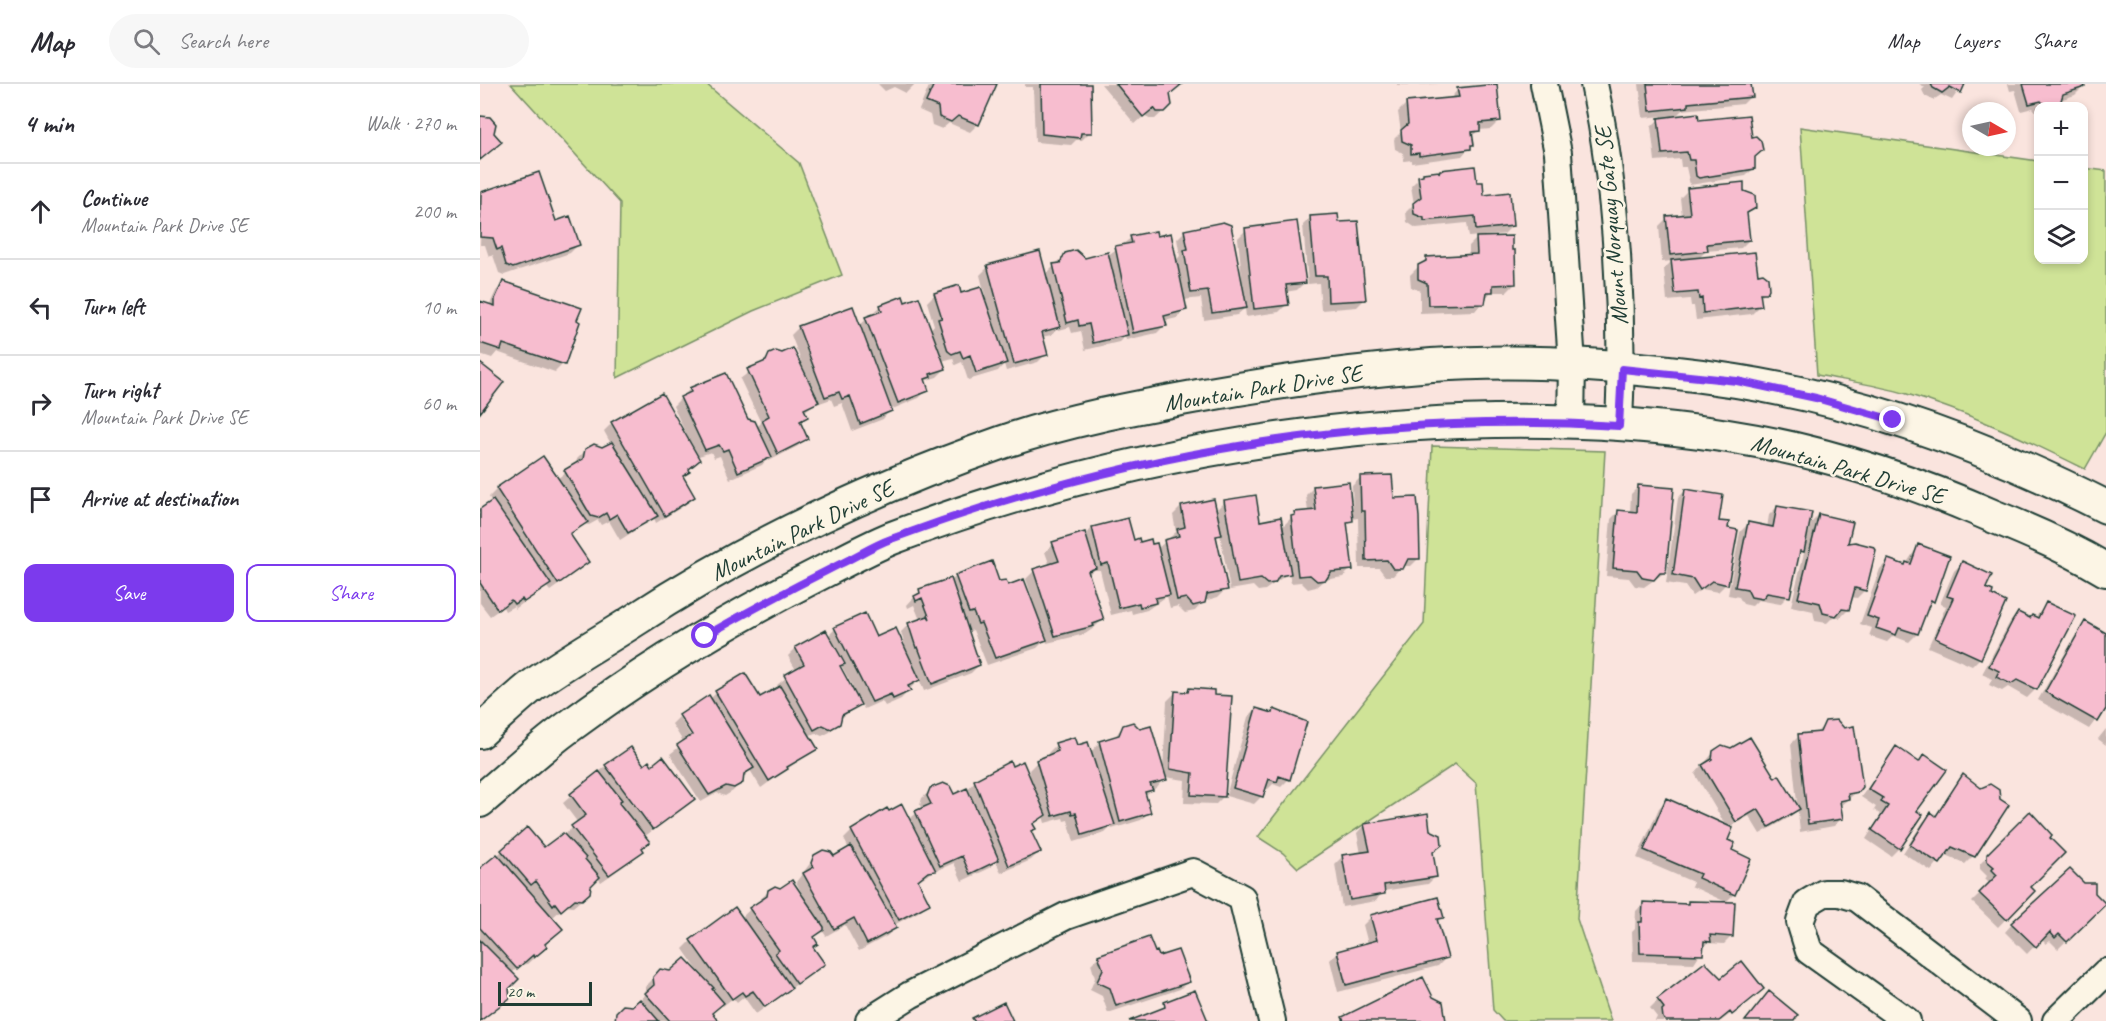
<!DOCTYPE html>
<meta charset="utf-8">
<style>
:root{--surface:#fff;--page:#f7f7f7;--text:#2b2b33;--muted:#7c7c81;--line:#e1e1e2;--accent:#7c3aed}
body{margin:0;font-family:Caveat,sans-serif;background:var(--page);color:var(--text)}
.controls{position:absolute;right:18px;top:18px;display:grid;overflow:hidden;border-radius:12px;box-shadow:0 3px 9px #0003}
.controls button{width:54px;height:54px;display:grid;place-items:center;padding:0;border:0;border-bottom:2px solid var(--line);background:var(--surface);color:var(--text);font:30px sans-serif}
.compass{position:absolute;left:1482px;top:18px;width:54px;height:54px;border-radius:50%;background:var(--surface);box-shadow:0 3px 9px #0003;rotate:99deg}
.scale{position:absolute;left:18px;bottom:15px;width:94px;box-sizing:border-box;padding-left:6px;border:3px solid #1f3d34;border-top:0;font-size:16px;line-height:21px;white-space:nowrap;color:#1f3d34;-webkit-text-stroke:4px #fcf5e5;paint-order:stroke}
.stop{position:absolute;width:18px;height:18px;margin:-14px;border:4px solid #7c3aed;border-radius:50%;background:#fff}
.stop.end{background:#7c3aed;border-color:#fff;box-shadow:0 2px 6px #0008}
.list{margin:0;padding:0;list-style:none}
h2{display:flex;justify-content:space-between;align-items:center;height:78px;margin:0;padding:0 24px;font-size:26px}
h2 small{font-size:20px;font-weight:400;color:var(--muted)}
.list li{display:grid;grid-template-columns:39px 1fr auto;gap:18px;align-items:center;box-sizing:border-box;height:96px;padding:0 24px;border-top:2px solid var(--line)}
.list b{display:block;font-size:22px;white-space:nowrap}
.list p{margin:0;font-size:20px;white-space:nowrap;color:var(--muted)}
.list em{font-size:20px;font-style:normal;color:var(--muted)}
.actions{display:flex;gap:12px;padding:18px 24px}
.actions a{flex:1;padding:14px 0;border:2px solid var(--accent);border-radius:12px;text-align:center;font-size:21px;color:var(--accent)}
.actions .main{background:var(--accent);color:#fff}
.icon{flex:none;width:33px;height:33px;fill:none;stroke:currentColor;stroke-width:2;stroke-linecap:round;stroke-linejoin:round}
.map{position:relative;flex:none;width:1626px;height:937px;overflow:hidden}
header{display:flex;align-items:center;gap:36px;box-sizing:border-box;height:84px;padding:0 30px;background:var(--surface);border-bottom:2px solid var(--line)}
header strong{font-size:28px}
nav{display:flex;gap:33px;margin-inline-start:auto;font-size:21px}
.search{width:420px;height:54px;background:var(--page);display:flex;align-items:center;gap:15px;box-sizing:border-box;padding:0 21px;border-radius:33px;color:var(--muted);font-size:22px}
main{display:flex}
aside{flex:1;background:var(--surface)}
.map>svg:first-child{display:block}
</style>
<header>
<strong>Map</strong>
<div class="search"><svg class="icon" aria-label="search" viewBox="0 0 24 24"><circle cx="10" cy="10" r="6"/><path d="M15 15l6 6"/></svg>Search here</div>
<nav><a>Map</a><a>Layers</a><a>Share</a></nav>
</header>
<main>
<aside>
<h2>4 min<small>Walk · 270 m</small></h2>
<ul class="list">
<li><svg class="icon" aria-label="ahead" viewBox="0 0 24 24"><path d="M12 20V5M6 11l6-6 6 6"/></svg><div><b>Continue</b><p>Mountain Park Drive SE</p></div><em>200 m</em></li>
<li><svg class="icon" aria-label="left" viewBox="0 0 24 24"><path d="M17 20v-9H6M10 6l-5 5 5 5"/></svg><div><b>Turn left</b></div><em>10 m</em></li>
<li><svg class="icon" aria-label="right" viewBox="0 0 24 24"><path d="M7 20v-9h11M14 6l5 5-5 5"/></svg><div><b>Turn right</b><p>Mountain Park Drive SE</p></div><em>60 m</em></li>
<li><svg class="icon" aria-label="arrive" viewBox="0 0 24 24"><path d="M6 21V4h12l-3 4 3 4H6"/></svg><div><b>Arrive at destination</b></div></li>
</ul>
<div class="actions"><a class="main">Save</a><a>Share</a></div>
</aside>
<div class="map">
<svg width="1626" height="937" viewBox="0 0 1626 937">
<rect width="100%" height="100%" fill="#fae4de"/>
<filter id="ink" filterUnits="userSpaceOnUse"><feTurbulence type="fractalNoise" baseFrequency=".0167" numOctaves="2"/><feDisplacementMap in="SourceGraphic" scale="12" xChannelSelector="R" yChannelSelector="G"/><feConvolveMatrix kernelMatrix="1 2 1 2 8 2 1 2 1" color-interpolation-filters="sRGB"/></filter>
<g filter="url(#ink)">
<path fill="#cfe397" stroke="#779066" stroke-width="1.5" d="M31,0H226L319,79L362,191L273,227L137,294L140,119Z
M1320,43L1558,77V176H1604V84L1626,87V348L1605,385C1547,356 1490,329 1427,310C1398,301 1367,297 1337,291Z
M952,362L1125,367L1097,835L1131,937H1023L1013,926L996,699L975,680L818,784L803,769L778,753L944,540Z"/>
<path fill="#0003" fill-rule="evenodd" d="M398,0H435L426,9L414,3L405,7Z
M450,0H517L498,40L490,48L469,39L462,45L452,41L450,31L439,26Z
M545,0H610V48L602,56H596L591,61L555,58L553,3H545Z
M621,0H700L689,10L691,20L675,35H669L665,31L655,40Z
M917,0H961L917,1Z
M1159,0H1270L1271,12L1263,20L1202,26L1195,33L1217,38L1273,73L1274,84L1266,92L1210,101L1206,83H1201L1200,75L1175,77L1171,43L1182,32L1163,34Z
M1439,0H1483L1472,16L1461,11L1453,16L1445,12L1442,6L1445,3Z
M1528,0H1602L1603,3L1595,11L1580,16L1575,22H1558V30L1553,24L1541,27L1535,6L1530,7Z
M978,5L1019,37L1011,45L999,46L991,53L992,60L982,72L932,79V76L924,77L923,69L915,65L914,55L921,48L918,28L926,20L970,15Z
M943,90H959L996,100L1003,113L1032,142L1024,150L1004,152L1035,200L1027,208H1011L995,227L940,229V207L931,203L930,191L947,174L989,172V162L999,152L989,153L987,139L936,144L927,138L926,128L934,120L931,102Z
M1208,106L1263,108L1274,123L1266,131L1269,156L1261,164L1226,167L1218,175L1276,192L1285,208L1279,214L1280,222L1272,230L1216,236L1214,222H1211L1210,215L1187,217L1184,185L1192,177L1182,178L1179,142L1187,134L1202,132L1200,114Z
M2,110L75,139L98,161L90,169L24,191L19,189L13,171L9,173L5,161H0Z
M831,133L857,140L880,185H883L885,215L877,223L841,226L839,199L828,200L823,141Z
M766,146L825,198L817,206L805,208L807,220L799,228L766,233L765,224L757,231L724,236L721,214L703,216L705,225L697,234L684,237L685,241L677,249L646,256L645,252L639,258L605,266L601,247L592,249L590,243L579,246L578,243L571,251L562,253L566,270L558,278L526,287L524,280L518,287L488,296L482,278L475,281L473,274L462,277L465,285L457,293L444,297L447,306L439,314L410,326L403,335L372,347L362,319L354,322L351,315L337,320V318L324,328L327,333L320,340L326,354L318,362L289,377L288,374L282,381L250,395L240,372L234,374L231,368L216,373L202,394L213,413L205,421L176,439L174,434L140,456L129,437L121,441L118,436L109,441L104,440L89,451L107,478L99,486L70,507L66,502L35,525L34,522L25,527L23,523L10,532L0,519V427L12,419L9,413L17,405L62,374L77,395L96,380L97,375L106,366L122,365L131,360L124,347L132,339L181,311L206,355L208,354L193,322L210,305L276,344L281,339L260,295L290,272L321,277L311,251L319,243L379,242L401,222L424,220L450,246L454,241L447,218L455,210L480,211L507,219L500,191L508,183L565,191L586,170L604,175L627,172L651,154L695,177L700,172L697,155L705,147L762,194L758,154Z
M24,199L83,280L75,288L17,268L12,274L0,270V219L9,222L16,207Z
M880,394L913,416L939,474L931,482H922L913,492H905L899,484H879L878,434L871,435L866,442L871,485L863,493L844,496L836,503L828,505L821,498L811,499L809,489L785,506L778,507L773,502L750,506L740,450L735,455L746,505L738,513L724,517L715,527L705,529L698,522L690,524L687,512L667,526L652,530L651,526L631,531L620,486H613L608,491L622,536L614,544L605,550L567,559L566,555L557,564L507,581L493,546L487,548L499,581L491,589L444,607L439,595L421,615L405,622L402,617L384,625L381,619L360,635L350,648L342,652L335,649L328,652L336,664L281,704L270,686L253,707L245,712L237,709L221,718L190,670L204,659L192,640L199,633L215,659L230,615L236,609L280,615L299,604L297,601L316,586L308,572L316,564L348,552L355,545L384,531L396,555L425,561L421,548L429,540L440,536L434,521L428,524L427,521L440,507L470,498L476,492L519,499L553,525H556L546,495L554,487L570,482L565,468L573,460L605,452L612,444L677,465L696,448L693,431L701,423L735,427L744,418L775,413L779,438L801,444L815,430L828,428L826,411L834,403L873,429L872,402ZM361,581L373,603L370,604L359,584Z
M1159,402L1184,489L1164,503L1155,502L1149,494L1126,492L1131,435L1139,427L1150,429L1151,410Z
M1206,406L1237,438L1246,500L1238,508L1222,505L1212,512L1205,502L1186,499L1198,414Z
M1297,423L1329,450L1331,439L1339,431L1366,461L1385,506L1377,514L1371,513L1368,526L1360,534L1354,532L1347,539L1335,537L1333,527L1311,522L1325,465L1317,473L1308,512L1300,520L1278,516L1272,522L1263,520L1259,513L1248,511L1260,448L1268,440L1287,444L1289,431Z
M1438,462L1453,517L1446,523L1437,550L1429,558L1413,552L1407,558L1389,552L1392,544L1380,540L1400,485L1408,477L1424,483Z
M1482,479L1500,574L1492,582L1448,563L1466,522L1460,520L1474,487Z
M1567,519L1594,533L1555,606L1547,614L1528,603L1522,607L1509,601L1512,595L1502,590L1530,538L1538,530L1549,535L1555,534Z
M1606,539L1626,551V622L1609,645L1558,616L1598,547Z
M710,606L744,712L736,720L704,719L705,696L685,693L677,703L664,712L669,728L661,736L632,745L631,743L625,749L594,758L588,736L584,737L583,734L565,739L563,732L553,741L554,745L550,749L559,768L551,776L521,789L516,777L510,784L482,797L474,779L451,789L437,797L448,819L440,827L414,841L415,844L407,852L379,867L365,841L346,852L342,846L333,855L332,864L344,880L276,930L264,913L257,919L253,914L243,922L241,920L230,930L236,937H139L166,910L165,903L181,887L219,888L203,865L211,857L255,826L261,834L289,807L324,813L316,798L335,773L353,774L369,765L364,755L372,747L428,736L442,725L440,721L442,714L451,706L473,712L487,706L495,697L532,684L551,699L549,686L557,678L569,673L568,669L576,661L597,663L610,669L620,658L634,654L643,642L683,686L687,617L695,609H706Z
M776,625L791,630L794,627L809,695L801,703L793,700L788,705L784,704L782,712L774,720L746,712L768,633Z
M1344,641L1378,707L1360,722L1362,734L1354,742L1320,748L1311,660L1319,652L1336,649Z
M1626,645V661L1618,655Z
M1416,664L1438,679L1444,672L1435,727L1419,764L1411,772L1386,755L1401,731L1394,726L1396,723L1381,713Z
M1234,668L1294,696L1318,725L1310,733L1280,750L1269,732L1249,744L1246,757L1250,767L1254,810L1246,818L1211,802L1213,798L1157,774L1179,724L1187,716L1246,742L1215,690Z
M126,682L164,683L213,715L164,753L162,767L154,775L121,798L118,794L100,817L93,823L85,822L72,834L58,870L46,881L44,877L31,890L0,937V786L47,746L64,765L83,752L98,739L83,719Z
M1483,692L1493,772L1485,780L1464,771L1451,787L1423,769L1443,738L1451,730L1455,732Z
M1550,729L1549,803L1553,807L1518,843L1492,818L1510,800L1505,795L1507,792L1500,785V780Z
M884,741L952,769L956,792L948,800L903,807L896,817L862,823L855,780L863,772L881,770L877,749Z
M1614,809L1624,820L1578,865L1570,857L1566,860L1561,855L1547,870L1525,848L1532,840Z
M1164,819L1253,820L1252,852L1244,860L1227,859L1214,879L1153,877L1152,848L1155,845L1156,827Z
M891,833H962L957,838L966,874L958,882L858,908L850,876L858,868L888,860L883,841Z
M619,872L678,874L708,897L700,905L628,929L622,912L610,906L615,894L611,880Z
M1241,896L1274,912L1241,937H1175L1177,933L1170,924L1178,916Z"/>
<path fill="#f7bdcf" stroke="#1f3d34" stroke-width="1.5" d="M454,0H517L499,41L478,32L471,38L459,33L458,23L446,18Z
M561,0H611L612,49H601L600,54L562,50Z
M636,0H702L690,10L692,21L685,28H677L674,24L663,33Z
M1017,0L1021,37L1000,39V47L992,48L994,61H991V65L939,72V69L931,70V61L922,57L921,46L928,40L926,18L979,13L977,4Z
M1167,0H1271L1273,13L1208,19V23L1170,27Z
M1451,0H1485L1481,9L1470,3L1462,9L1453,4Z
M1543,0H1604L1605,3L1583,10L1580,20L1566,22L1561,17L1549,20Z
M1218,29L1219,36L1269,31L1272,53L1276,52L1281,57L1283,66L1275,73V85L1219,94L1216,92L1214,76H1209L1207,68L1182,70L1178,34Z
M0,32L10,33L16,40L14,49L22,58L0,76Z
M995,82L997,98H1003L1004,111L1030,108L1033,142L996,146L995,132L944,137V134L934,130L933,119L941,113L938,92L943,91V89L959,87V89L960,86Z
M59,88L76,137L90,132L100,161L33,184L26,181L21,164L17,166L13,154L0,153L1,108Z
M1264,98V107L1275,111L1276,124L1267,129L1270,156L1227,160L1228,167L1190,171L1186,132L1210,130L1207,104Z
M858,130L859,138L878,137L886,216L848,218L847,192H835L830,132Z
M817,137L826,199L806,201L809,221L774,225L765,144Z
M743,138L751,141L767,224L732,229L728,207L711,209L704,166L708,165L704,146Z
M676,147L677,152L691,149L707,226L684,232L687,242L653,249L635,162L652,159L650,152Z
M1032,152V166H1035L1036,200L1013,201V208H1007L1005,220L948,221L947,199L938,195V181L946,177V173L997,170L996,153Z
M596,166L605,174L628,168L648,251L613,259L609,240L599,242L598,236L587,239L573,180L580,179L585,169Z
M560,167L580,243L562,248L568,271L534,280L507,181Z
M1275,168L1278,190L1283,189L1288,193L1289,205L1287,209H1280L1282,222L1223,229L1222,214L1219,215L1218,208L1195,210L1191,176Z
M23,197L102,224L97,236L100,238L85,281L23,260L21,266L0,259V217L15,222V215Z
M479,201L481,209L501,203L527,279L496,289L490,271L483,274L480,267L472,270L468,267L458,235L462,234L454,209Z
M423,212L425,218L439,213L466,285L450,290L451,293L445,295L449,307L418,319L385,233L402,227L400,221Z
M373,222L412,327L380,340L370,312L362,315L359,308L345,313L318,242Z
M313,264L339,318L324,325L328,333L320,337L328,355L298,370L282,336L289,332L267,285L286,277L289,270L296,267L302,269Z
M0,279L24,298L0,329Z
M246,289L268,335L275,337L292,373L258,388L248,365L243,367L239,361L225,366L200,313L211,308L209,304Z
M182,309L220,376L209,385L210,388L203,392L215,413L185,432L131,338Z
M132,358L178,432L148,449L137,430L129,435L126,429L118,434L111,432L84,386L103,375L105,365L114,360L122,363Z
M63,372L108,438L90,450L109,478L78,500L16,404Z
M912,391L914,414L937,413L939,433L940,475H928L923,485H913L907,476L886,477L885,427H881L880,392Z
M869,398L873,437L867,438L873,486L851,488L846,496L837,497L830,491L818,492L811,432L815,431L814,428L836,426L833,402Z
M1158,401L1194,404L1186,489H1180L1174,496L1163,494L1157,486L1133,484L1138,426L1157,428Z
M1205,405L1243,411L1239,437L1249,438L1248,444L1258,446L1248,501L1232,497L1220,506L1213,495L1193,491Z
M776,411L780,437L801,433L811,490L799,492L795,499L787,500L781,495L758,499L744,416Z
M734,415L742,451L736,452L748,506L727,510L725,519L713,522L706,514L697,516L684,456L699,452L697,445L705,443L701,422Z
M13,416L71,500L44,518L42,515L34,520L31,516L18,526L0,499V425Z
M1297,422L1332,428L1324,468L1320,467L1310,513L1287,509L1282,515L1271,513L1267,505L1255,503L1268,438L1293,443Z
M1339,430L1373,438L1368,459L1375,458L1394,463L1396,466L1386,507L1375,504L1369,526L1362,525L1356,532L1343,529L1340,519L1318,514Z
M648,434L654,456L659,454L660,458L671,455L672,460L677,459L690,511L675,514L676,519L660,523L659,519L639,524L628,479L621,481L612,443Z
M605,448L616,484L608,487L624,536L613,540L614,542L575,552L553,485L579,477L572,458Z
M1438,460L1470,472L1454,518L1451,516L1438,550L1419,544L1416,551L1396,544L1399,536L1387,532L1408,475L1425,481L1426,478L1431,480Z
M512,477L519,497L526,496L528,501L544,495L567,556L515,574L501,539L498,540L493,528L489,529L475,491Z
M1482,477L1512,491L1506,504L1513,507L1512,511L1526,518L1501,575L1455,554L1473,514L1467,512Z
M471,494L500,581L452,600L438,563L436,564L428,539L448,532L450,535L442,514L436,517L434,512L440,509L439,505Z
M1566,518L1596,532L1557,606L1537,596L1531,600L1516,593L1519,587L1509,582L1533,536L1538,528L1550,534L1552,531L1558,534Z
M385,529L396,553L416,544L440,596L428,602L431,607L413,615L411,610L392,618L354,543Z
M1605,537L1626,549V625L1618,638L1565,608Z
M346,546L365,580L360,582L381,621L362,631L360,640L351,645L343,641L334,646L304,591L324,580L315,563Z
M265,589L280,613L300,602L338,665L307,683L308,685L289,697L235,607Z
M709,604L734,606V611L752,612L745,713L711,711L713,689L690,685L695,607L708,608Z
M229,611L274,684L264,690L263,699L254,704L246,702L229,711L197,661L212,651L199,631Z
M776,624L793,629L794,625L827,638L810,696L799,692L797,698L789,695L783,713L753,704Z
M1357,636L1364,644L1374,642L1383,703L1379,708L1368,710L1369,715L1360,717L1363,735L1328,740L1318,650L1340,648L1345,637Z
M653,638L660,645L671,642L687,696L670,700L673,706L665,708L671,729L640,738L619,657L639,651L643,641Z
M595,653L598,661L608,658L635,741L602,751L596,729L592,730L591,727L573,732L556,676L578,667L575,659Z
M1270,653L1295,694L1299,691L1320,725L1289,743L1278,725L1256,738L1222,681L1232,675L1233,667L1242,661L1251,664Z
M1416,662L1439,678L1444,670L1467,686L1437,727L1443,731L1420,765L1392,746L1408,722L1401,718L1403,714L1388,705Z
M151,663L164,681L169,677L172,681L183,672L215,715L173,746L125,681Z
M530,677L532,682L543,677L566,731L553,740L556,745L551,747L561,768L529,782L494,696Z
M119,687L142,716L139,719L170,758L162,764L164,767L129,791L91,742L106,731L90,710Z
M1483,690L1501,704L1510,700L1519,706L1520,715L1529,721L1495,773L1472,763L1460,780L1430,761L1451,728L1456,732Z
M463,699L470,702L474,710L487,704L519,776L490,790L482,772L460,782L435,727L451,720L447,712L450,704Z
M1186,714L1253,744L1248,756L1255,759L1252,766L1271,775L1255,811L1218,794L1220,790L1164,766Z
M422,720L456,787L448,788L438,796L450,820L419,836L371,746L407,724L409,727Z
M1550,727L1572,751L1570,754L1585,769L1551,803L1555,807L1527,836L1499,809L1517,791L1512,786L1514,783L1507,777V770Z
M948,729L950,746L961,751L962,761L953,768L957,793L904,801L905,810L870,816L862,771L890,767L884,740Z
M47,743L64,763L83,749L106,774L105,775L120,793L111,802L110,809L102,816L95,815L81,827L75,819L73,821L56,797L51,801L21,766Z
M371,762L417,844L387,860L374,834L354,845L323,789L334,783L331,779L334,771L343,766L351,768L354,772Z
M17,770L83,845L65,860L67,863L54,874L53,871L37,885L0,844V784Z
M1590,785L1604,799H1615V809L1626,820L1587,858L1579,850L1575,854L1570,848L1556,863L1531,839Z
M312,796L344,843V846L334,853L338,860L333,863L345,880L317,900L295,869L299,866L269,824L287,812L288,806L295,802L300,804Z
M958,813L964,834L957,835L968,874L866,901L857,867L897,856L890,831Z
M1208,817L1255,818L1253,853L1230,851L1231,858L1224,857L1223,871L1160,869L1159,838H1162L1163,818L1208,820Z
M255,823L312,904L285,923L273,907L265,912L262,908L252,915L210,856Z
M669,853L675,868L677,867L679,872L698,866L710,898L636,922L630,904L617,898L623,885L618,871Z
M0,856L39,895L29,905L30,914L0,937Z
M205,874L234,904L232,905L244,919L232,929L238,937H190L165,909L174,901L173,893L180,885L190,887Z
M1262,877L1284,905L1252,931L1250,928L1239,937H1186L1183,934L1182,926L1184,924L1177,915L1225,878L1241,894Z
M943,893L953,913L963,918L966,937H864L862,933Z
M715,906L728,937H649L685,923L684,918Z
M1289,907L1318,931L1314,937H1265Z
M160,915L179,937H135L136,928L143,921L152,922Z
M524,918L533,937H494L492,934Z"/>
<g fill="none" stroke-linecap="round" stroke-linejoin="round">
<defs>
<path id="minor" d="M1064,0L1078,69L1092,280L1091,340
M1114,0C1137,108 1144,232 1139,342
M389,937L430,911L586,832L713,788L762,814L792,937
M1427,937L1329,867L1320,838L1327,819L1344,809H1360L1377,814L1538,937
M1576,937L1626,888"/>
<path id="tertiary" d="M0,648C17,633 34,616 52,602C85,578 121,558 155,536C270,461 394,403 523,358C587,336 653,324 718,312C796,298 873,287 952,281C1048,274 1161,282 1256,297C1385,317 1510,364 1626,423
M0,717C29,693 57,666 87,644C164,587 248,536 333,493C359,480 385,465 412,454C666,357 978,311 1248,352C1339,366 1431,396 1515,433C1553,448 1591,465 1626,486"/>
</defs>
<use href="#minor" stroke="#1f3d34" stroke-width="30"/>
<use href="#tertiary" stroke="#1f3d34" stroke-width="36"/>
<use href="#minor" stroke="#fcf5e5" stroke-width="26"/>
<use href="#tertiary" stroke="#fcf5e5" stroke-width="32"/>
</g>
</g>
<g fill="none" stroke-linecap="round" stroke-linejoin="round" filter="url(#ink)">
<path stroke="#7c3aed" stroke-width="8" d="M225,552C269,527 314,503 360,480C377,472 394,461 411,455C643,369 892,326 1139,342L1142,285L1257,297L1336,314L1413,336"/>
</g>
<g text-anchor="middle" dominant-baseline="central" stroke-width="5" stroke-linejoin="round" paint-order="stroke">
<g font-size="24" fill="#1f3d34" stroke="#fcf5e5">
<text transform="translate(1131 142) rotate(-95)">Mount Norquay Gate SE</text>
<text transform="translate(783 304) rotate(-9)">Mountain Park Drive SE</text>
<text transform="translate(1368 385) rotate(16)">Mountain Park Drive SE</text>
<text transform="translate(322 446) rotate(-26)">Mountain Park Drive SE</text>
</g>
</g>
</svg>
<div class="controls">
<button>+</button>
<button>−</button>
<button><svg class="icon" aria-label="layers" viewBox="0 0 24 24"><path d="M12 4l9 5-9 5-9-5zM3 14l9 5 9-5"/></svg></button>
</div>
<svg class="compass" viewBox="-18 -18 36 36"><path d="M0-13l5 13h-10z" fill="#e53935"/><path d="M0 13l5-13h-10z" fill="#7c7c81"/></svg>
<div class="scale">20 m</div>
<div class="stop" style="left:225px;top:552px"></div>
<div class="stop end" style="left:1413px;top:336px"></div>
</div>
</main>
